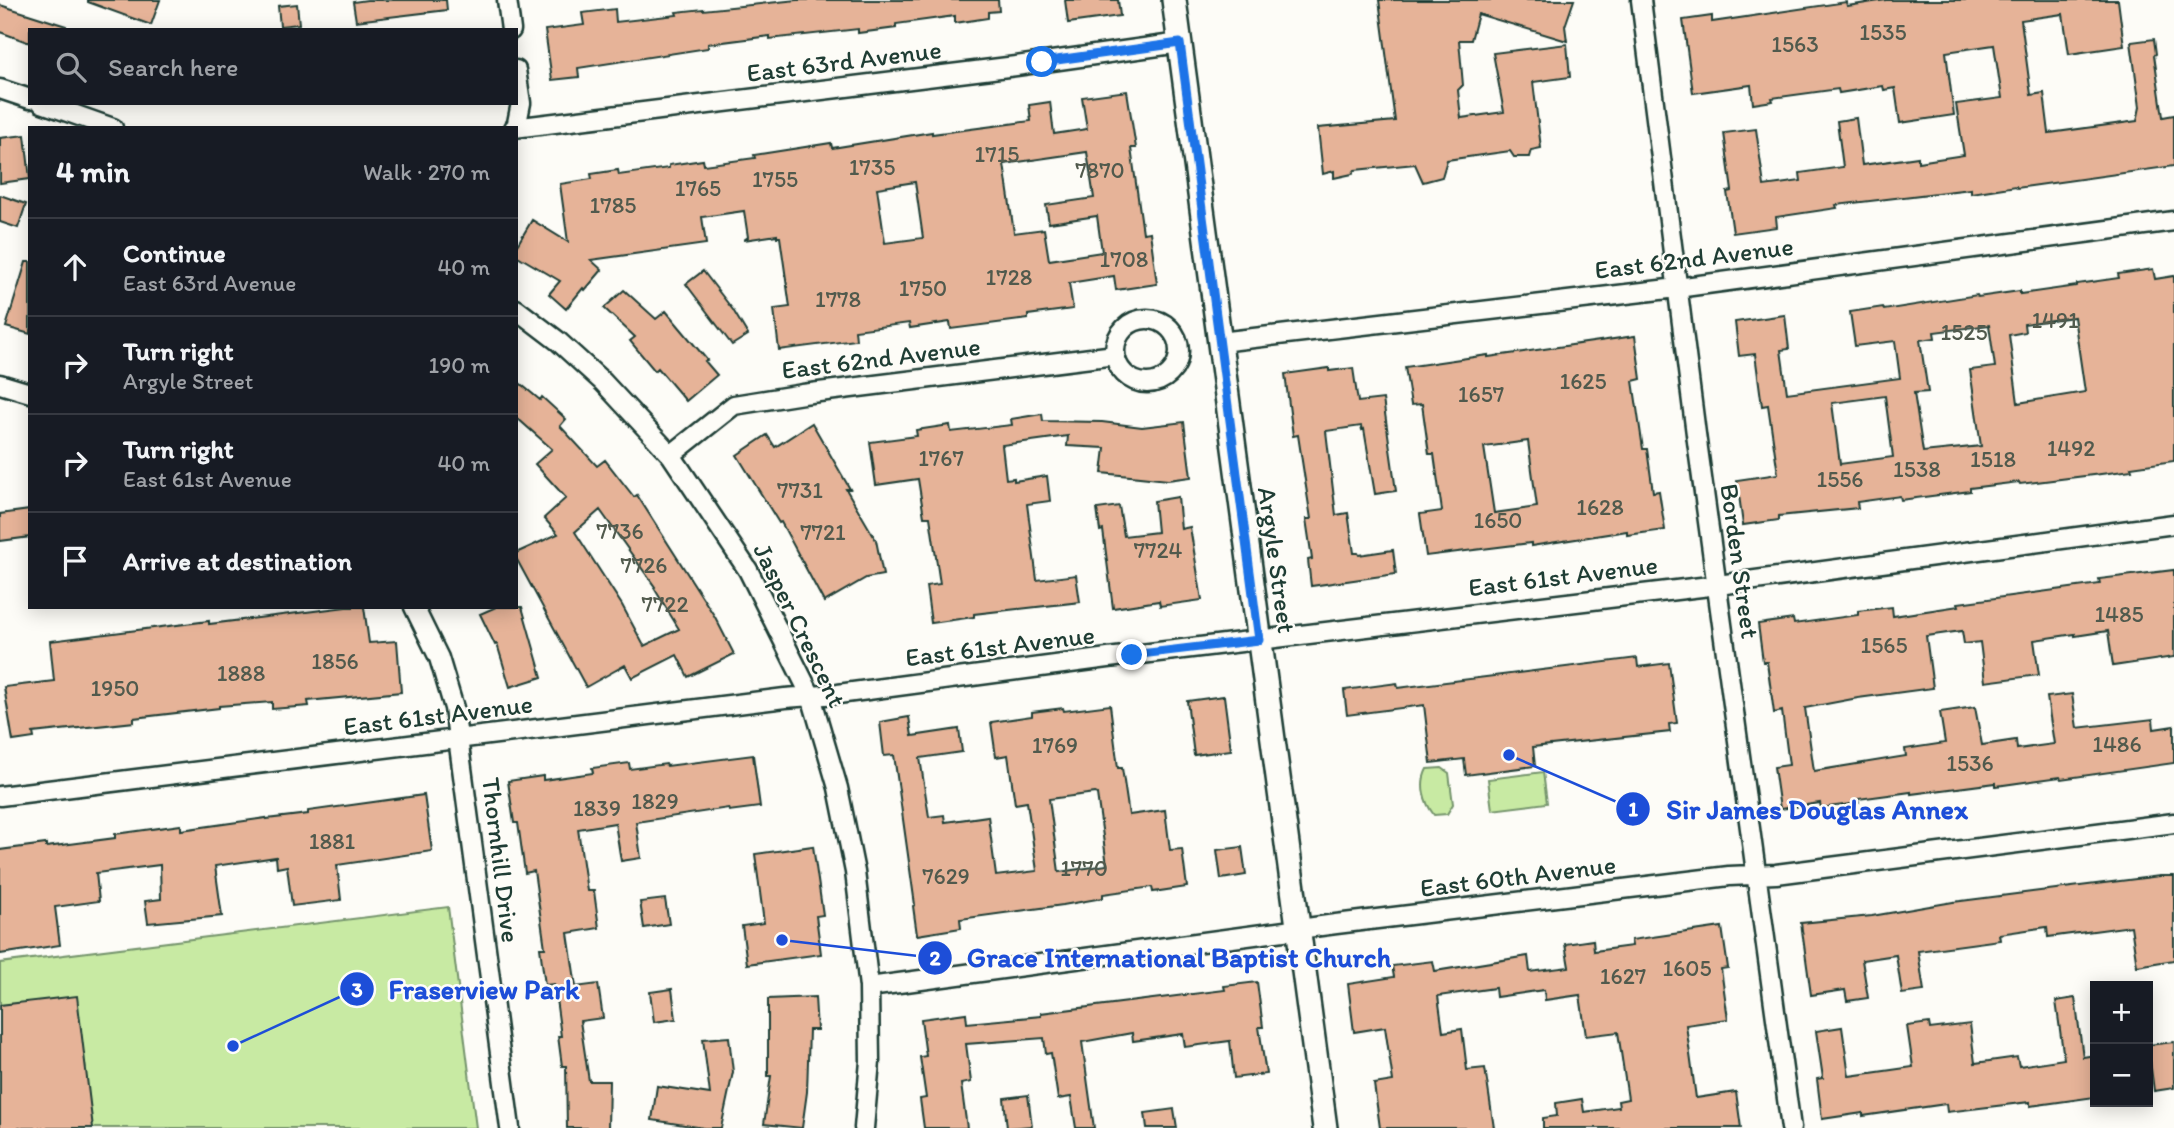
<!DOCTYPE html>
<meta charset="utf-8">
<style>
:root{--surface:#171b24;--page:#242831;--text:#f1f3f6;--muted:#9ea1a6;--line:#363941}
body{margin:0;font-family:Itim,sans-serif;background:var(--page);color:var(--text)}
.controls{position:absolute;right:21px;bottom:21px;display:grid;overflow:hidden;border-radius:0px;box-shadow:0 4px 18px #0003}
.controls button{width:63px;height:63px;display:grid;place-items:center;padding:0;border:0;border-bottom:2px solid var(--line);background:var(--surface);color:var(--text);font:35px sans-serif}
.stop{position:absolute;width:21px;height:21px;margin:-16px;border:5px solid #1a73e8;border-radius:50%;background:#fff}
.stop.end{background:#1a73e8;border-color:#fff;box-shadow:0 2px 7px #0008}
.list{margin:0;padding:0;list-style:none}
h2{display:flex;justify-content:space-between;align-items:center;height:91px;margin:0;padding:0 28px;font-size:30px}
h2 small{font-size:23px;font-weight:400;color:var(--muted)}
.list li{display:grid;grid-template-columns:46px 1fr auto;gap:21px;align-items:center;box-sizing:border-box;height:98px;padding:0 28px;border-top:2px solid var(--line)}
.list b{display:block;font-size:26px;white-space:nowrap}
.list p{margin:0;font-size:23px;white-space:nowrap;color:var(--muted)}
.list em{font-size:23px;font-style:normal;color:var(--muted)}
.icon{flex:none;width:38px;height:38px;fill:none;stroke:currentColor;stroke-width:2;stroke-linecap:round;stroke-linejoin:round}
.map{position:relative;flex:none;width:2174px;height:1128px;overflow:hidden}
.search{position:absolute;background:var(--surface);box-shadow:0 4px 18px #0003;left:28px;top:28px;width:490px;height:77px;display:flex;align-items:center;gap:18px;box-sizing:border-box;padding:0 24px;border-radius:0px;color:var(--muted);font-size:26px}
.panel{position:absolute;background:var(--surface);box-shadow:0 4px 18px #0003;left:28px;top:126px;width:490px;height:483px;border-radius:0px}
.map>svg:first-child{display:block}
</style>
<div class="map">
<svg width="2174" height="1128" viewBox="0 0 2174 1128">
<rect width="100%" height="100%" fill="#fdfcf7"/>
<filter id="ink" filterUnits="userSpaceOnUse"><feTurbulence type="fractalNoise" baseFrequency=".0143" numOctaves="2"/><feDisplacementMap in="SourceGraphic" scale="14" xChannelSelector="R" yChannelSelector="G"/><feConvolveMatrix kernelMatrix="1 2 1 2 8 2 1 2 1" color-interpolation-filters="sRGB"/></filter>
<g filter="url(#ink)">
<path fill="#c8eaa3" stroke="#74946c" stroke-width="2" d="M1442,768L1449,773L1453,804L1447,814L1434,815C1424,802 1419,784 1427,769Z
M1543,772L1547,803L1492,810L1488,779Z
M448,907L476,1128H0V963Z"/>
<path fill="#e6b398" stroke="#1f3d34" stroke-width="2" fill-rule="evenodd" d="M88,0H160L151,25L88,2Z
M367,0H446L447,10L356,21L353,2Z
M797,0H998L999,11L988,12V18L955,23V16L896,24V28L858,33V29L770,39V36L708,44V48L578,68L579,77L552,80L545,30L584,25L582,13L615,9L616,22L677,15L676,12L703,9V10Z
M1065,0H1118L1120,16L1068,23Z
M1379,0H1574L1565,26L1567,41L1478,14L1471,40H1459L1463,85L1458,90L1461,118L1504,112L1493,53L1567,44L1570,77L1533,82L1541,148L1531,150L1529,157H1514L1510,151L1447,160L1442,177L1423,182L1415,164L1355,170L1352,174L1334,178V171L1323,174L1318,128L1395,121Z
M1886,0H2118L2124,46L2069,54L2063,14L2021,20L2031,95L2044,93L2049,133L2137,121L2140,107L2131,42L2154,39L2156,54L2154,55L2163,117L2174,115V166L2017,188L2016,186L1971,193V189L1836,205L1837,208L1776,217L1777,227L1733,233L1727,192L1732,191L1724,133L1756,129L1764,186L1801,181L1800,173L1843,167L1837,121L1856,118L1862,165L1918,157V162L1964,155L1956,104L2002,98L1994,45L1946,52L1954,115L1900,123L1895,88L1884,90L1883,86L1839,93L1838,89L1772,98L1773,101L1753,104L1751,85L1693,93L1683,20L1712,16V22L1846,2L1847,6Z
M297,4L299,24L280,26L278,6Z
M0,5L66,26L65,30H30V43L0,32Z
M1127,91L1136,148H1131L1143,233L1150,232L1157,284L1116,290L1114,276L1069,283L1073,309L1028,315V319L951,329L950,322L910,328L909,323L855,330L856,340L779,350L774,309L790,307L780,237H777V235L744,240L748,237L744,211L702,217L706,244L591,260L602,270L585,290L583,288L566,309L549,294L560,281L516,255V247L532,220L568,242L560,184L592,179L591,174L618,170L619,175L669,168V165L703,160L704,165L755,158L754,155L831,143L832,148L932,132V134L1031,121L1029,105L1050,102L1054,134L1087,129L1082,97ZM1087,152L1094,198L1046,205L1049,223L1097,216L1102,252L1049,260L1044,229L1014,233L1004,164ZM915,182L923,238L885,243L877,188Z
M25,135L30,179L0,183V138Z
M0,195L26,204L18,228L0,222Z
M26,262H30V334L6,327Z
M2153,269L2155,279L2174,276V461L2131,467L2132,470L2101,474L2020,484L2019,482L1970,488V491L1901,500L1900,496L1857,502L1858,508L1779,516V520L1743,525L1737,480L1778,474L1768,405L1762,406L1755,354L1739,356L1735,322L1785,315L1789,349L1781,350L1787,393L1900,378L1895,341L1855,346L1850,312L1883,307L1884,310L1977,295L1978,297L2020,291V294L2077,286V284L2119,278L2118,274ZM2074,317L2085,392L2018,403L2009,335L2025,332L2024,324ZM1989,325L1995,367L1970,370L1981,446L1923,452L1914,393L1928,392L1920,340L1935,338L1934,332ZM1885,396L1893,457L1840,464L1832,403Z
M703,271L733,310L748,335L732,345L686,284Z
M624,290L656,319L666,311L707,360L705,361L717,375L686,401L658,368L655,371L630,341L635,337L604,308Z
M1635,336L1641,379L1633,381L1643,449H1647L1653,492L1659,491L1665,530L1627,535V531L1531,546V543L1426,556L1420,514L1442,511L1434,454H1429L1422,404L1411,405L1405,367L1488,355V357ZM1528,441L1537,507L1494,513L1484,447Z
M1329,368V371L1353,368L1358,402L1383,399L1396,491L1375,494L1364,429L1362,430L1361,426L1326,431L1336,515L1348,513L1354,553H1358L1359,555L1393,550L1396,574L1311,586L1308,560L1312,559L1306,519H1311L1298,435L1293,436L1285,374Z
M516,380L540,400L542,397L566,419L560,426L597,466L605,460L634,497L637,495L715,617L734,654L688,677L677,655L632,678L625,665L586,687L516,558V553L558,534L544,518L566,498L535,464L552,449L516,417ZM600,510L655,587L654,588L679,629L644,646L622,605L575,532Z
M1042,414L1043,421L1102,422L1142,427L1184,422L1191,477L1168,480L1102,473L1105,448L1067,446L1068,436L1002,445L1006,479L1014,478V481L1047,476L1050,501L1027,504L1037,580L1076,575L1080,602L974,614V617L931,623L926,586L940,584L930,517H924L918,479L876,485L870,442L917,436L916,430L950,425L951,432L1012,425L1011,419Z
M812,423L850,489H846L876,540L883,575L866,578L824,602L781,522L779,523L737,455L767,435L775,447Z
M1178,497L1181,529L1190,527L1202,600L1160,606L1159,601L1113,608L1103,530L1100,531L1097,509L1119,506L1124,536L1157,532L1154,501Z
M30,510V537L0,541V514Z
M2174,570V657L2113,666L2108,631L2075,636V634L2034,640L2039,675L1985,682L1980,642L1964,644L1962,631L1926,636L1933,688L1858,698L1805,708L1814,771L1906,756L1905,749L1945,743L1940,712L1975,707L1982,745L2016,740L2017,749L2054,744L2047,697L2072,694L2077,728L2153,719L2154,729L2174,726V763L2061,779L2060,777L1996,786V783L1911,794V792L1858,799L1859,803L1821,808L1820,803L1780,809L1774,767L1789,765L1782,711L1774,713L1767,662H1763L1758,624L1793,619L1794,624L1858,615V611L1892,607L1893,616L1959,606L1958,603L2100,584L2099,579Z
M346,607H364L369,643L397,641L401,692L308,701L309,706L272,709V702L219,706V708L134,718V722L33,733L34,738L13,741L4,687L54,681L50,641L209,621V624Z
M496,607H522L542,677L510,687L497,644L495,645L480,614Z
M1637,658L1638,667L1669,663L1677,723L1669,724L1670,732L1533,747L1535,766L1466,775L1464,759L1431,763L1424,705L1347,715L1344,690L1397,683L1398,688Z
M1224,696L1231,750L1194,755L1187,701Z
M1110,705L1118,768H1122L1129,815L1165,810L1170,850L1182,849L1187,887L1153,892L1152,887L1103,894V898L1063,905L960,919L961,928L917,935L913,906L915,905L894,755L884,756L880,722L909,717L912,736L959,729L962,752L920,758L929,817L944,815L945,822L988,816L996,876L1037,871L1027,802L1015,804L1008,755L996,757L991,722L1032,716V712L1063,708L1064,711ZM1095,793L1097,794L1107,865L1059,872L1049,799Z
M753,755L760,807L729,811L728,808L636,822L641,858L621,861L615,823L578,829L587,891H594L599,928L568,933L576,987L598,984L603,1018L580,1021L589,1081H609L608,1128H567L566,1066H562L558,1036H561L554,984L545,985L540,948H545L534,871L525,873L518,823H514L508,781L543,776V780L593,773L592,768L629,763L630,769L666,764L667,766Z
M424,795L432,851L337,865L341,900L292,906L287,866L277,868L276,857L215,866L222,916L148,923L145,901L161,899L160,865L96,873L99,901L55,907L60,945L0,954V850L46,844V847L115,838V834L181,825V830L266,818V819L308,814V811Z
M813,846L823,915L816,916L821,954L747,964L742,926L764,923L755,854Z
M1242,847L1246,875L1221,879L1217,850Z
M2160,876H2174V960L2137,966L2131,926L2048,937L2047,927L1999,934L2000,940L1918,951L1924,991L1902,994L1896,955L1862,960L1868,998L1847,1001L1845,990L1811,995L1801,923L1872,916L1953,902Z
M665,899L669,924L644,928L640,902Z
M1722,927L1728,968L1721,969L1728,1019L1686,1025L1696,1098L1736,1092L1741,1128H1543V1118L1557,1116L1556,1103L1582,1099L1584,1112L1619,1107L1618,1101L1628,1099L1618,1032L1586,1036L1580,995L1545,1000L1544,990L1496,997L1495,988L1438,996L1443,1032L1462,1029L1467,1070L1485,1068L1494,1128H1380L1374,1084L1393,1081L1385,1027L1354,1032L1348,984L1394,977L1392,966L1433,961L1435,971L1528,956L1530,972L1569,967L1565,944L1593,940L1594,951L1632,946L1631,940Z
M1257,982L1263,1027H1259L1266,1074L1234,1078L1230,1041L1185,1047L1183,1034L1133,1041L1132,1033L1082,1042L1094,1128H1076L1071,1097L1058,1099L1051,1053L1046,1054L1044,1038L966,1044L971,1082L961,1084L967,1128H924L920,1099L926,1098L920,1057L926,1056L921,1019L966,1013L967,1023L1041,1016V1013L1225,990L1224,986Z
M672,989L676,1019L654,1022L650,992Z
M77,996L93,1128H0V1005Z
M815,997L817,1030H809L807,1092L802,1128L764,1124L771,1076H768V999Z
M2075,998L2083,1057L2095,1055V1097L2030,1106V1102L1947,1112L1946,1104L1863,1116V1113L1822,1119L1817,1079L1823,1078L1816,1031L1842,1027L1849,1076L1913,1067L1907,1026L1929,1023L1930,1029L1970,1024L1975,1063L2017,1057L2019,1066L2064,1059L2056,1001Z
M729,1037L733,1072L721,1128H704L652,1120L657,1086L710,1094L703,1039Z
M2174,1042V1088L2154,1091L2148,1045Z
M1028,1095L1032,1126L1007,1128L1004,1098Z
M1174,1109L1177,1128H1147L1145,1113Z"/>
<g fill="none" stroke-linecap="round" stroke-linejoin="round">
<defs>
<path id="minor" d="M507,0L511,30
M1641,0L1696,434L1791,1128
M516,70L521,103L516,128
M0,89L30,99
M42,103L113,128
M514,128L1016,66L1180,43
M516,309L558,341L603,382L671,455L748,570L811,696L838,788L855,872L869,987L870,1061L864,1128
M1115 351a32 32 0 1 1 64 0a32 32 0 1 1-64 0Z
M1220,342L1677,288L2174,221
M0,384L30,393
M671,455L734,405L803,394L1115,355
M414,607L439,658L454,708L510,1128
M0,796L785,698L838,694L1108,658L1718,585L2174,524
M869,987L1336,924L1729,876L1776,874L2174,823"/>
<path id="tertiary" d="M1174,0L1325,1128"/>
</defs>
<use href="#minor" stroke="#1f3d34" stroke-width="23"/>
<use href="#tertiary" stroke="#1f3d34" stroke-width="28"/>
<use href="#minor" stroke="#fdfcf7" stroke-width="18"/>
<use href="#tertiary" stroke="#fdfcf7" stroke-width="23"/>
</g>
</g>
<g fill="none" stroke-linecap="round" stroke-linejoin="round" filter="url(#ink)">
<path stroke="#1a73e8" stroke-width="9" d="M1042,62L1180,43L1259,640L1132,655"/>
</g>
<g text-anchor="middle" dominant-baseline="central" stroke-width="5" stroke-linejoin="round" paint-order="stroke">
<g font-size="23" fill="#515a4d">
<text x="1883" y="32">1535</text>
<text x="1795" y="44">1563</text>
<text x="997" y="154">1715</text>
<text x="872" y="167">1735</text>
<text x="1100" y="170">7870</text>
<text x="775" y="179">1755</text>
<text x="698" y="188">1765</text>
<text x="613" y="205">1785</text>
<text x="1124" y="259">1708</text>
<text x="1009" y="277">1728</text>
<text x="923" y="288">1750</text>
<text x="838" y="299">1778</text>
<text x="2055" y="320">1491</text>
<text x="1964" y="332">1525</text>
<text x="1583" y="381">1625</text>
<text x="1481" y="394">1657</text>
<text x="2071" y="448">1492</text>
<text x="941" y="458">1767</text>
<text x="1993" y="459">1518</text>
<text x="1917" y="469">1538</text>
<text x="1840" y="479">1556</text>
<text x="800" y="490">7731</text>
<text x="1600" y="507">1628</text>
<text x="1498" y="520">1650</text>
<text x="620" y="531">7736</text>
<text x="823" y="532">7721</text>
<text x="1158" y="550">7724</text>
<text x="644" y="565">7726</text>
<text x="665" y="604">7722</text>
<text x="2119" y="614">1485</text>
<text x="1884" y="645">1565</text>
<text x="335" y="661">1856</text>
<text x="241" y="673">1888</text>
<text x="115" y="688">1950</text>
<text x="2117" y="744">1486</text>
<text x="1055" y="745">1769</text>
<text x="1970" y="763">1536</text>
<text x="655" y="801">1829</text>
<text x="597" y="808">1839</text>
<text x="332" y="841">1881</text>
<text x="1084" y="868">1770</text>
<text x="946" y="876">7629</text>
<text x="1687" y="968">1605</text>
<text x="1623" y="976">1627</text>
</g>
<g font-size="26" fill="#1f3d34" stroke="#fdfcf7">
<text transform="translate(844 61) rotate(-7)">East 63rd Avenue</text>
<text transform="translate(1694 258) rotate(-7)">East 62nd Avenue</text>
<text transform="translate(881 358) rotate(-7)">East 62nd Avenue</text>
<text transform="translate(1277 560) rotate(82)">Argyle Street</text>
<text transform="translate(1740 561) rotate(82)">Borden Street</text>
<text transform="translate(1563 576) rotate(-7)">East 61st Avenue</text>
<text transform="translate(800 625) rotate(64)">Jasper Crescent</text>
<text transform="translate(1000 646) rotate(-7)">East 61st Avenue</text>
<text transform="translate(438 715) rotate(-7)">East 61st Avenue</text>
<text transform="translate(501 860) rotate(83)">Thornhill Drive</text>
<text transform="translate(1518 876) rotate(-7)">East 60th Avenue</text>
</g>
</g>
<path fill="none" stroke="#1d4ed8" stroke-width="2.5" d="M1509 755L1633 809M782 940L935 958M233 1046L357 989"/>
<g fill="#1d4ed8" stroke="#fdfcf7" stroke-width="2.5">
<circle cx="1509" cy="755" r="7"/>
<circle cx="782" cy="940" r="7"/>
<circle cx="233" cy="1046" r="7"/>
<circle cx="1633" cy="809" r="18"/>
<circle cx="935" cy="958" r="18"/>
<circle cx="357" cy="989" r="18"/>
</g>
<g font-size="21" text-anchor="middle" font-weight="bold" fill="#fff">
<text x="1633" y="816">1</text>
<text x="935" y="965">2</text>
<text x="357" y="997">3</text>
</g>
<g font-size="28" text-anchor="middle" font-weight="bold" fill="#1d4ed8" stroke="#fdfcf7" stroke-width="5" stroke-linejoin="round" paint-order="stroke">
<text x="1817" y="819">Sir James Douglas Annex</text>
<text x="1179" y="967">Grace International Baptist Church</text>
<text x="484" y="999">Fraserview Park</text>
</g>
</svg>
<div class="controls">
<button>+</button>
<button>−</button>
</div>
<div class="stop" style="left:1042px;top:62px"></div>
<div class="stop end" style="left:1132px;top:655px"></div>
<div class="search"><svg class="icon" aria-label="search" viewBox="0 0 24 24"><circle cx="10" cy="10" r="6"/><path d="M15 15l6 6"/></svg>Search here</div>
<section class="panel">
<h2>4 min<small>Walk · 270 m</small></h2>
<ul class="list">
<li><svg class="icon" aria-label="ahead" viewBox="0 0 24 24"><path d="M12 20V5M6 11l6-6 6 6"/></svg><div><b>Continue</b><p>East 63rd Avenue</p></div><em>40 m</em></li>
<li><svg class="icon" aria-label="right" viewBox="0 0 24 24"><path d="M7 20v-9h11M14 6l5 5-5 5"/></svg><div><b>Turn right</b><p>Argyle Street</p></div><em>190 m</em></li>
<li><svg class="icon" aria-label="right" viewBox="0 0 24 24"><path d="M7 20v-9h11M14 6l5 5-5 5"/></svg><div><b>Turn right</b><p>East 61st Avenue</p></div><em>40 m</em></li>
<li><svg class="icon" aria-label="arrive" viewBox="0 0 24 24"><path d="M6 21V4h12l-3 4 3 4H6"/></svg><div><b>Arrive at destination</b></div></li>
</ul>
</section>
</div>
